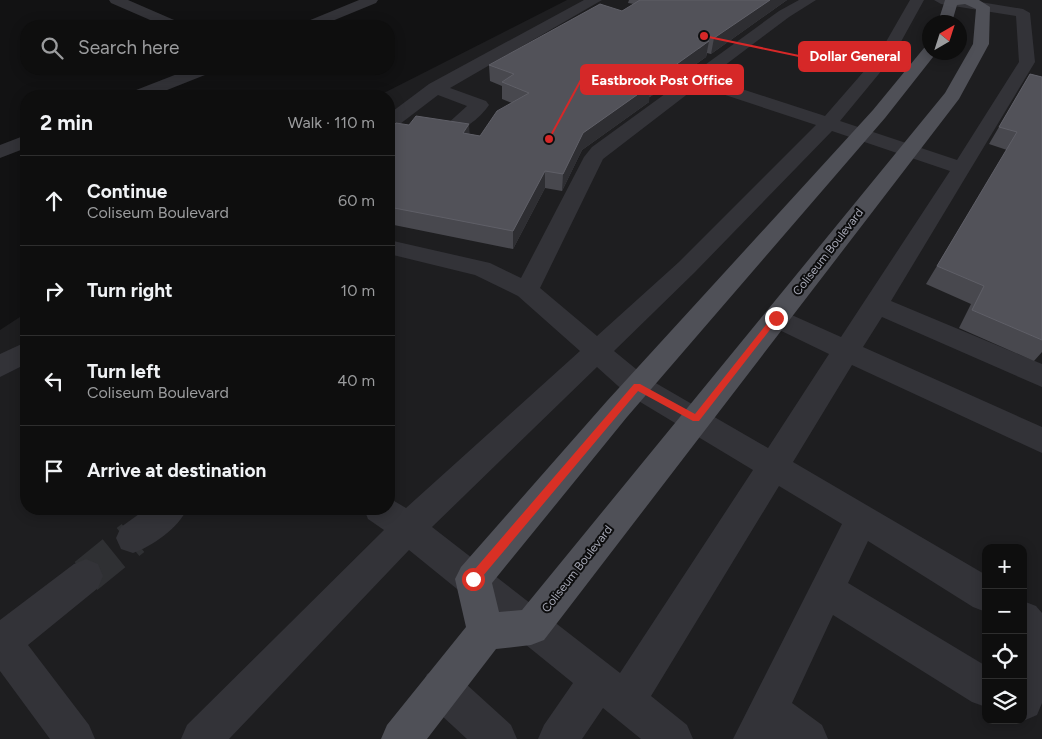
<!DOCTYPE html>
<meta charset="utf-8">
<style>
:root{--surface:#0e0e0e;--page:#171717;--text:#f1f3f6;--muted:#9b9c9e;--line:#2e2e2e}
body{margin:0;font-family:Figtree,sans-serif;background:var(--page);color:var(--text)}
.controls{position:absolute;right:15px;bottom:15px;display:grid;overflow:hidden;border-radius:10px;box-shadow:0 2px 12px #0003}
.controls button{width:45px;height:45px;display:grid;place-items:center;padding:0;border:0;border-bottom:1px solid var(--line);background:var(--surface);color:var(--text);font:25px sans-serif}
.compass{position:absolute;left:922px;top:15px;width:45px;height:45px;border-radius:50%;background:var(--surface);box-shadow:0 2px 12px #0003;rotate:39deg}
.stop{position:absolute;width:15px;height:15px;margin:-11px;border:4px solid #d93025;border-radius:50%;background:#fff}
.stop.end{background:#d93025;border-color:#fff;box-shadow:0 1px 5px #0008}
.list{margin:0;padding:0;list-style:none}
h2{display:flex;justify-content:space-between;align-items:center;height:65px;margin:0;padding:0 20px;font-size:21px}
h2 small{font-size:16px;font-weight:400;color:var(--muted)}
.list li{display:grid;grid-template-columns:32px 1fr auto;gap:15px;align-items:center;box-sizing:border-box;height:90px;padding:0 20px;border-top:1px solid var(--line)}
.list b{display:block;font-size:19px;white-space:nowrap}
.list p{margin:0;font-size:16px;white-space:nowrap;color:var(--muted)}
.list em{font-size:16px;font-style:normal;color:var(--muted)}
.icon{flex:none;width:28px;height:28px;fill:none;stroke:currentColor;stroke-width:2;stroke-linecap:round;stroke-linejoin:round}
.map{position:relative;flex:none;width:1042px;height:739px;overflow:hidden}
.search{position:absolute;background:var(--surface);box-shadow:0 2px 12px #0003;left:20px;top:20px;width:375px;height:55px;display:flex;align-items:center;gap:12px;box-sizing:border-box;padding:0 18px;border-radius:20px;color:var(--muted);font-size:19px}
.panel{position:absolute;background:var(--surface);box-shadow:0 2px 12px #0003;left:20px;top:90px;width:375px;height:425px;border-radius:20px}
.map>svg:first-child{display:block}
</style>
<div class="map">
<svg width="1042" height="739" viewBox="0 0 1042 739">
<rect width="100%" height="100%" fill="#121213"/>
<path fill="#1e1e20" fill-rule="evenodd" d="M567,0H1042V739H0V330L26,313V509H389V96H378ZM930,22H960V52H930ZM986,548H1023V720H986Z"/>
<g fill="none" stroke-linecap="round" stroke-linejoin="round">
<path stroke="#2f3033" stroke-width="36" stroke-dasharray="36 18" stroke-linecap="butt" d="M86,576L133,538"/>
<path fill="#333338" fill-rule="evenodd" d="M109,0H128L181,23L184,26H164L111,3Z
M359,0H378L376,3L320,26H300L303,23Z
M584,0H602L450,88L486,101L489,105C481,117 462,134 447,130L445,126L467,106L438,95L396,127L389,129V114L429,84Z
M799,0H816L789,17L708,78L825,116L879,54L910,0H924L892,58L840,121L957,160L1019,62L1016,16L941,4L934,0H968L1023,9L1030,13L1035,62L891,301L1042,364V387L882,317L863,347L1042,427V453L852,365L793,462L986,575V612L973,607L868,541L848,583L986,666V707L972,702L833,615L792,703L822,725L828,739H733L842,524L779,486L651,696L687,725L693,739H641L603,708L582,739H538L544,725L573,683L409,550L229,739H181L187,725L384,530L368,519L364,509H389V498L406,508L580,351L518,296L475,275L389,254V240L490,263L521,278L584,157L592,147L779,11ZM698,86L816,125L679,262L597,336L540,288L603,159ZM832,131L950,171L841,337L785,312L776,309L767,312L763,318L767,324L829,354L768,448L647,378L614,351L695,272ZM597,367L627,394L753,470L620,673L432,527Z
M190,69H212L210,73L152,96H128L131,92Z
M26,135V148L0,158V145Z
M26,342V364L0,377V354Z
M146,509H187C178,528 153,546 133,553L121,549L116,538L121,527Z
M86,559L98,564L103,576L98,588L28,645L89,725L95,739H50L0,671V620L74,564Z
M1023,601L1036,606L1042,613V703L1037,715L1023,721Z
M441,668L455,674L511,725L517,739H467L427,702L421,688L427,674Z"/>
<path fill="#4f5057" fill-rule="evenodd" d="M945,0H979L990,7L989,44L959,99L544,640L531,645L496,649L427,739H381L387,725L466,627L455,579L461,567L607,401L873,110L924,48L930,46V52H937L885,118L627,417L492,583L499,612L522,610L945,93L973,44L976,9L965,4L957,5L952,22H938Z"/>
</g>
<path fill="#48484e" d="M629,0H787L711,54L707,53L706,57L650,97H649V102L582,150L562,191L545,188L513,249L389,224V131L470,134L480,136L512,103L502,99V86L490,81L489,65L622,11L634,4L628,3Z
M1030,74L1042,77V352L1034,361L959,328L971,304L926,284L1007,150L989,144Z"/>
<path fill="#2e2e32" d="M770,0H787L711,54L714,38Z
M702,35L699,49L709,41L706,57L650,97L653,81L697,38Z
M651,85L649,102L582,150L562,191L563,174L583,133Z
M469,124L470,141L463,133Z
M545,171V188L513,249V231Z"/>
<path fill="#525259" stroke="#5f5f67" d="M640,0H770L714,38L702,35L697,38L709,41L653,81L640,76L635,80L651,85L583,133L563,174L545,171L513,231L389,207V131L396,123L409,125L416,116L469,124L463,133L480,136L497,111L529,93L502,82L514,74L489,65L600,4L622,11Z
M1030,74L1042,77V340L972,310L984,286L937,266L1017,132L999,127Z"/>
<path fill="#d93025" d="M773,316L779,318L699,421H693L638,391L477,583H469V576L634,384H640L695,414Z"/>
<g text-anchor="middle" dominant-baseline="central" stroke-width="4" stroke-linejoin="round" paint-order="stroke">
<g font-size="12" fill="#a4a6b3" stroke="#0d0d0e">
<text transform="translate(828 252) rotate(-52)">Coliseum Boulevard</text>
<text transform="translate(577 569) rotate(-52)">Coliseum Boulevard</text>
</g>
</g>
<path fill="none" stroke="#d62828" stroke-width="2" d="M704 36L799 56M549 139L581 80"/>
<g fill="#d62828" stroke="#0d0d0e" stroke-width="2">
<circle cx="704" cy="36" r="5"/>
<circle cx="549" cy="139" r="5"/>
</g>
<g fill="#d62828" stroke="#d62828" stroke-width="2">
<rect x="799" y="42" width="111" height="29" rx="5"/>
<rect x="581" y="65" width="162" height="29" rx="5"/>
</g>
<g font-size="14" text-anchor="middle" font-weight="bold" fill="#fff">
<text x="855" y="61">Dollar General</text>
<text x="662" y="85">Eastbrook Post Office</text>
</g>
</svg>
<div class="controls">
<button>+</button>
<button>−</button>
<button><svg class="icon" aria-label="locate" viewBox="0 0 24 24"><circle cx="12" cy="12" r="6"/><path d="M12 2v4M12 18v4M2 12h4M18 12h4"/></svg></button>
<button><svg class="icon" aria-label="layers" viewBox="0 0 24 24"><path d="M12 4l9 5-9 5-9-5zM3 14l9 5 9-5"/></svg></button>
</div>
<svg class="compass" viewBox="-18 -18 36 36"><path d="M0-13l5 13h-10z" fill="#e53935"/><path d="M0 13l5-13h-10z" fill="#9b9c9e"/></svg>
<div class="stop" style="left:473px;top:579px"></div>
<div class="stop end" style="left:776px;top:318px"></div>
<div class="search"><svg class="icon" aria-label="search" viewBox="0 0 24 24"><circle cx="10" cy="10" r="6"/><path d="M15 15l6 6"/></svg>Search here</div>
<section class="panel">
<h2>2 min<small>Walk · 110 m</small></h2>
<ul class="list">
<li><svg class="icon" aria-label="ahead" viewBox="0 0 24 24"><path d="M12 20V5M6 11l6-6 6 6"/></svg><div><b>Continue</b><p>Coliseum Boulevard</p></div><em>60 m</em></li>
<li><svg class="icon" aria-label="right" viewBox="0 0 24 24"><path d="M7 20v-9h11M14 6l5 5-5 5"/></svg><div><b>Turn right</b></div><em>10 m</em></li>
<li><svg class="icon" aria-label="left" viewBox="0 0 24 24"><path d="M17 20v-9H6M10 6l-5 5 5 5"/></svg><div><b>Turn left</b><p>Coliseum Boulevard</p></div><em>40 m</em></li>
<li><svg class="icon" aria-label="arrive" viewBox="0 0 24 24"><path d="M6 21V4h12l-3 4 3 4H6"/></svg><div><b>Arrive at destination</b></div></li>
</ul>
</section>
</div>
